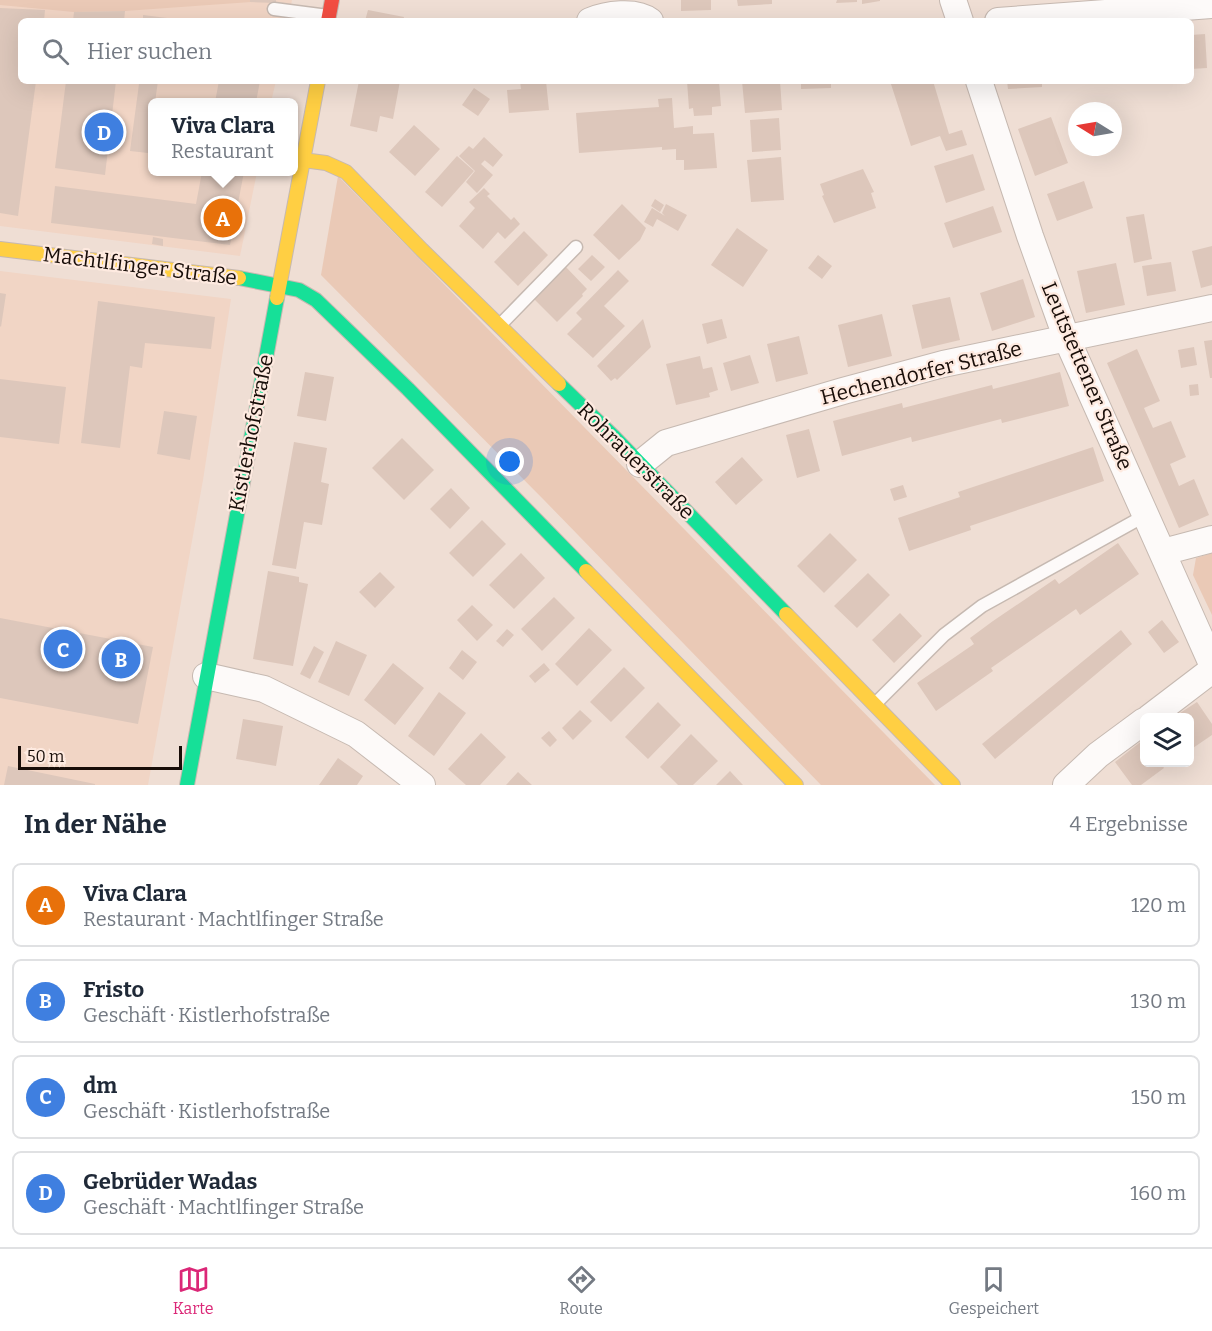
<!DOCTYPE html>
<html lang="de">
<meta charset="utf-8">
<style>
:root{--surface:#fff;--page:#f6f6f7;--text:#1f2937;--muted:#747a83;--line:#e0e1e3;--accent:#db2777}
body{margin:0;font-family:Bitter,serif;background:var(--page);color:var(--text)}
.controls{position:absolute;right:18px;bottom:18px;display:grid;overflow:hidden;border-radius:9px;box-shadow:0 6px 24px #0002}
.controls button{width:54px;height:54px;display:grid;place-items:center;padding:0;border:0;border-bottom:2px solid var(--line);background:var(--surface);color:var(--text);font:30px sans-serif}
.compass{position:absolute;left:1068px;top:102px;width:54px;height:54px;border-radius:50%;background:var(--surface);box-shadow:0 6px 24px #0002;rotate:281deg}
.scale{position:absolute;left:18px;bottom:15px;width:164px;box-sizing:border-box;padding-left:6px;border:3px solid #180d08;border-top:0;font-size:16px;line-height:21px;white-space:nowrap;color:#180d08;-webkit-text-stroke:4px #feeae0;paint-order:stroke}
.you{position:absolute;left:510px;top:462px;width:21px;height:21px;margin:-15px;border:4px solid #fff;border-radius:50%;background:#1a73e8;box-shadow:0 0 0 9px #1a73e833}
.badge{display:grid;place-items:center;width:39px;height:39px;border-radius:50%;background:var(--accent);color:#fff;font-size:20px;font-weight:700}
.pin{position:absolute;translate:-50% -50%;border:3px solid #fff;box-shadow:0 2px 6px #0006}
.popup{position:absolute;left:148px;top:98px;width:150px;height:78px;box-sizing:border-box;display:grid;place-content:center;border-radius:9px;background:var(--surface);filter:drop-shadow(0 2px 4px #0005);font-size:20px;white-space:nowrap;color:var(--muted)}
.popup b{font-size:22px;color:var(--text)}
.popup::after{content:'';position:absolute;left:50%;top:100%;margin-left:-12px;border:12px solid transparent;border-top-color:var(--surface)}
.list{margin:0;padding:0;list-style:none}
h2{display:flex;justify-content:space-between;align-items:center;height:78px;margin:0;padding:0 24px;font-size:26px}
h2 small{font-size:20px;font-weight:400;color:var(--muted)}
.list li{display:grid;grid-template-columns:39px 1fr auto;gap:18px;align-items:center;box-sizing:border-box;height:84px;margin:0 12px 12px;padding:0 12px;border:2px solid var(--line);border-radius:9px}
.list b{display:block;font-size:22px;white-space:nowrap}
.list p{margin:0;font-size:20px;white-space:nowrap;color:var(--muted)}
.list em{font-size:20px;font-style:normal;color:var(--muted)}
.icon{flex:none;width:33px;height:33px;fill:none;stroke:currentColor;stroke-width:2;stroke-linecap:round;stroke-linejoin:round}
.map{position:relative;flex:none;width:1212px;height:785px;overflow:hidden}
.search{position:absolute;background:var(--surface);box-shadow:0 6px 24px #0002;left:18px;right:18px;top:18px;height:66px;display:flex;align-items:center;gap:15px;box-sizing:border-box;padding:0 21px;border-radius:9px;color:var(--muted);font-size:22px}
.sheet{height:462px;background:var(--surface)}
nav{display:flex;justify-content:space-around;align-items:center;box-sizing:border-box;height:84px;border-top:2px solid var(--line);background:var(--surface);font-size:16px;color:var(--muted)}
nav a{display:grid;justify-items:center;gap:3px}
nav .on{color:var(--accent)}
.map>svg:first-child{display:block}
</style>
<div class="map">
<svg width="1212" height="785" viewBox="0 0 1212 785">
<rect width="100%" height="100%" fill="#efded4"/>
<path fill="#f1d5c5" d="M0,0H292L288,21H21V81H276L271,102L152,103V172H257L240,256L0,226Z
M0,271L231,299L203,480L148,785H0Z"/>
<path fill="#eac9b6" d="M0,0H252L251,2L125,11L74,12L0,5Z
M338,176L935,785H821L544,500L321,275Z
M1212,553V615L1193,575L1196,558Z"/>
<path fill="#ddc7bb" d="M250,0H276V3L250,2Z
M681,0H711V10L681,11Z
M737,0H772V4L738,6Z
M837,0H857V2L836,3Z
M862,0H880V1L862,4Z
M0,8L45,10L44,21H21V81H36L18,216L0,213Z
M368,10L404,17L403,21H365Z
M125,11L124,21H73L74,12Z
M143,15L167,18L166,21H143Z
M1205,34L1207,68L1191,69V35Z
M66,81H116L105,175L55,168Z
M134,81H158L155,102L152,103V122L148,153L130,151L139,84L134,83Z
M219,81H260L256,102H215Z
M359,81H400L393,119L380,116L377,132L350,126Z
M520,81H546L549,110L509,113L507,90L521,89Z
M687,81H719L721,106L712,107V115L694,116L693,108L689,109Z
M742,81H780L782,110L745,113Z
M801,81H831V88L801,89Z
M890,81H933L949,134L962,130L967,145L946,151L940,136L911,146Z
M1007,81H1042V87L1008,89Z
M474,88L490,99L478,116L462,105Z
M672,98L674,128L693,126V134L714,133L717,168L684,170V160H676V149L662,150V147L579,153L576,113L659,107L658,99Z
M1051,117L1068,163L1035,176L1018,129Z
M779,118L781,150L752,152L750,120Z
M414,125L440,149L415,176L389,152Z
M484,137L503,155L493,167L476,153L485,160L481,164L493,175L477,193L466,182L475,171L459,156L469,146L473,149Z
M973,154L985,190L946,203L934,166Z
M457,156L474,171L442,207L425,192Z
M781,157L784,200L751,202L747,160Z
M863,169L874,192L871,193L876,208L834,223L822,196L824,195L820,184Z
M202,172H244L230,245L51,223L55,186L196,204Z
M1084,181L1093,208L1057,221L1047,194Z
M484,188L490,194L487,196L511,220L514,217L520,224L505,239L498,232L483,249L459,226L475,208L469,202Z
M655,199L664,205L660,212L651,206Z
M622,204L646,228L640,240L619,260L593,235Z
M666,204L687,215L678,231L657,219L653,227L644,222L652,208L665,216L662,213Z
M993,206L1002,232L953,248L944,223Z
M1144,214L1152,259L1134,263L1126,217Z
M737,228L768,250L743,287L711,265Z
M524,231L548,255L518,286L494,262Z
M153,237L163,239V246L152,244Z
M1212,246V285L1201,288L1192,251Z
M592,255L605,267L591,281L578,269Z
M818,255L832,266L822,279L808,268Z
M1171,262L1176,291L1147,296L1142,266Z
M1116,263L1125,305L1086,313L1077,271Z
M564,265L587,289L582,294L583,296L557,322L532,297Z
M618,270L629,281L604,306L625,326L593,358L567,334L582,319L576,313Z
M1023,279L1035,317L992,331L980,293Z
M0,293L6,294L1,327L0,326Z
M950,297L960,340L922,349L912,305Z
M98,301L215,317L211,349L145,343L142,368L130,366L120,448L81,443Z
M882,314L892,356L848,367L838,325Z
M643,319L651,347L617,380L615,378L611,381L597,366Z
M722,319L727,338L707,344L702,324Z
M799,336L808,374L776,382L767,344Z
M1212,340V378H1210L1204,341Z
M1194,347L1197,365L1181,368L1178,350Z
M1137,349L1160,401L1144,408L1153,428L1171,421L1186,457L1170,464L1179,486L1194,479L1209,515L1179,528L1107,363Z
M750,355L759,383L731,391L723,363Z
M700,356L703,369L712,367L718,390L709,393L710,397L676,405L666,364Z
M305,372L334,377L326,421L297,416Z
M1060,372L1069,406L1002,423L1001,419L912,442L911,437L842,456L833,421L902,403L903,408L992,385L993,389Z
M0,379L66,387L59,444L0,437Z
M1198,384L1199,395L1190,396L1189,385Z
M164,411L197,416L190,460L157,454Z
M809,429L820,471L797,478L786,435Z
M402,438L434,470L404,500L372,468Z
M294,442L327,448L321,482L329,484L322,525L304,522L296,569L272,565Z
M1093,447L1104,481L970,526L971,530L909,551L898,518L960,497L958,492Z
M742,457L763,480L736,505L715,482Z
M903,485L907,497L894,501L890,489Z
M451,488L470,508L450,529L430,509Z
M482,520L506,544L473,577L449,553Z
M830,533L857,560L824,593L797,566Z
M1118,543L1139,574L1080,615L1076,609L991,668L993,671L936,711L917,683L974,644L970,638L993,621L1055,579L1059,584Z
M521,553L545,578L514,609L489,585Z
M268,571L299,577V582L308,584L293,666L253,659Z
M380,572L395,587L375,608L359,592Z
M868,573L890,595L857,628L834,606Z
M554,597L575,618L542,651L521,629Z
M472,605L493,625L477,641L457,620Z
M900,613L922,636L894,663L872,640Z
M0,618L153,647L138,724L0,698Z
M1162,620L1179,642L1164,653L1148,632Z
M589,628L612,650L577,686L555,664Z
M507,629L514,635L503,647L496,641Z
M1121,630L1132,644L995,759L982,744Z
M336,641L367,655L349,696L318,682Z
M314,646L324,652L310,679L300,674Z
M462,650L477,662L463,680L449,668Z
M393,663L424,688L395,725L364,700Z
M544,663L550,670L535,683L529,676Z
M624,667L645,688L611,722L590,702Z
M439,692L466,713L434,756L408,736Z
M658,702L681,725L648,759L625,737Z
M1197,702L1212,724V735L1190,750V717H1174Z
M580,710L592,721L573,740L562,728Z
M243,719L283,726L276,766L236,759Z
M549,731L557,740L550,747L541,738Z
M481,733L506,757L480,785H466L448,769Z
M691,734L718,761L693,785H678L660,767Z
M1143,740L1144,762H1160L1164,768L1141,785H1132L1115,762Z
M338,758L363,776L357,785H319Z
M8,766L95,784V785H4Z
M730,771L743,785H716Z
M518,772L532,785H506Z"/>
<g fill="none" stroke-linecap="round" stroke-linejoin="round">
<defs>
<path id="lane" d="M274,9L328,16
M500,325L576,247
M876,703L944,635L982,606L1146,515"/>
<path id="street" d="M953,0L960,21
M590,21C606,14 636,10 650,21
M998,21L1212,5
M979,81L1030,236L1066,337L1212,664
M640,464L666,443L843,391L943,364L1212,308
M1163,552L1212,539
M206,676L264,689L356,734L422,785
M1149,718L1212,670
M1066,785L1098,755L1144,721"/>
<path id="fast" d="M239,278L299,290L316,300L408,389L586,571
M559,384L613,436L786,614
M187,785L277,298"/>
<path id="slow" d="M303,160L326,163L346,172L422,250L559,384
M0,249L239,278
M277,298L318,81
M586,571L796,785
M786,614L953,785"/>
<path id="jam" d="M328,21L332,0"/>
</defs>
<use href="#lane" stroke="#c6b9b1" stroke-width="15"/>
<use href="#street" stroke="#c6b9b1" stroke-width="28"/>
<use href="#fast" stroke="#c6b9b1" stroke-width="16"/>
<use href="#slow" stroke="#c6b9b1" stroke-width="16"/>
<use href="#jam" stroke="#c6b9b1" stroke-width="16"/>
<use href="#lane" stroke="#fdfaf9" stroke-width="12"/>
<use href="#street" stroke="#fdfaf9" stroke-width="26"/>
<use href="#fast" stroke="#16e098" stroke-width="14"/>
<use href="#slow" stroke="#ffcf43" stroke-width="14"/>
<use href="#jam" stroke="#f24e42" stroke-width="14"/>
</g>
<g text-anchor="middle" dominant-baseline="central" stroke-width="4.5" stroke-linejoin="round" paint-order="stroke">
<g font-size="21" fill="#180d08" stroke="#feeae0">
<text transform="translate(140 266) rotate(7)">Machtlfinger Straße</text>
<text transform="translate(921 373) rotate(-14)">Hechendorfer Straße</text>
<text transform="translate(1087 376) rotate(67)">Leutstettener Straße</text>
<text transform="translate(251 433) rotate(-79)">Kistlerhofstraße</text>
<text transform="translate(636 461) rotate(45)">Rohrauerstraße</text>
</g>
</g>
</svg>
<div class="controls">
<button><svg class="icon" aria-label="layers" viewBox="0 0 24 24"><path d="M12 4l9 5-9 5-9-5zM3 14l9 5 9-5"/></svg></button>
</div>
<svg class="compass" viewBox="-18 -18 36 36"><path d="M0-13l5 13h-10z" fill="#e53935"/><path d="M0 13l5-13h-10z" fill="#747a83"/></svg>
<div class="scale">50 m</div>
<div class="you"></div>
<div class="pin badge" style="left:223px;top:218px;background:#e8710a">A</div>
<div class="popup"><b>Viva Clara</b>Restaurant</div>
<div class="pin badge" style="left:121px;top:659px;background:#3f7fe0">B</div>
<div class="pin badge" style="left:63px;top:649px;background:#3f7fe0">C</div>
<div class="pin badge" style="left:104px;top:132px;background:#3f7fe0">D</div>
<div class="search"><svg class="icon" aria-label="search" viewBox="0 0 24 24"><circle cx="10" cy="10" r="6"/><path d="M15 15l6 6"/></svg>Hier suchen</div>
</div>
<section class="sheet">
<h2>In der Nähe<small>4 Ergebnisse</small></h2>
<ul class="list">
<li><span class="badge" style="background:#e8710a">A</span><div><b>Viva Clara</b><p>Restaurant · Machtlfinger Straße</p></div><em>120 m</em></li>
<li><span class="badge" style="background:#3f7fe0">B</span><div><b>Fristo</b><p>Geschäft · Kistlerhofstraße</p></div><em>130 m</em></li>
<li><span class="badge" style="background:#3f7fe0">C</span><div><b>dm</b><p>Geschäft · Kistlerhofstraße</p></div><em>150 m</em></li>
<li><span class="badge" style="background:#3f7fe0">D</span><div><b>Gebrüder Wadas</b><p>Geschäft · Machtlfinger Straße</p></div><em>160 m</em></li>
</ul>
</section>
<nav>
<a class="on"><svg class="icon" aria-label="map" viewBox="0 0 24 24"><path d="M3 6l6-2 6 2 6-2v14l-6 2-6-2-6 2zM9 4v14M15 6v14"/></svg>Karte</a>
<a><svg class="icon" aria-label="directions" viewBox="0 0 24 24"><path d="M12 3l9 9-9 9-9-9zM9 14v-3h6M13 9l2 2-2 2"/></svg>Route</a>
<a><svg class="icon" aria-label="saved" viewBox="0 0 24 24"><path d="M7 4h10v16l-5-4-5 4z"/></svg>Gespeichert</a>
</nav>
